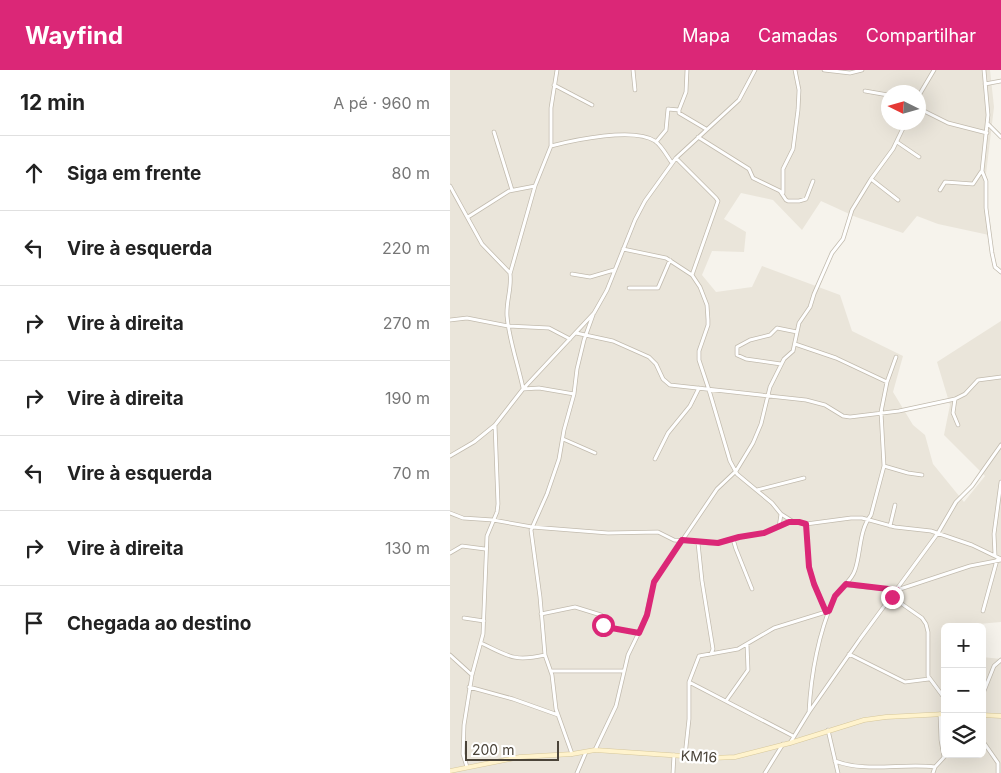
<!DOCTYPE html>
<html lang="pt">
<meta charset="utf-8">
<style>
:root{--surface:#fff;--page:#f6f6f6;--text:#222;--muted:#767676;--line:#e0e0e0;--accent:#db2777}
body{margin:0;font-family:Inter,sans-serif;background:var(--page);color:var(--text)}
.controls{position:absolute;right:15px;bottom:15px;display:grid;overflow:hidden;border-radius:8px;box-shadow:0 5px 20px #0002}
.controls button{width:45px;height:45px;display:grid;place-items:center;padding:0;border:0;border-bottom:1px solid var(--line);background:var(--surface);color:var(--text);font:25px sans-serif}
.compass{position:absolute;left:431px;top:15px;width:45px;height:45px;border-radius:50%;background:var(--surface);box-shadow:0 5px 20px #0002;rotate:275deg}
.scale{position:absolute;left:15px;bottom:12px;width:94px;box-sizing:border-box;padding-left:5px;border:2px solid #4b4439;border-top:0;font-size:14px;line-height:18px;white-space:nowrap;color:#4b4439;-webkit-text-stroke:4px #fff;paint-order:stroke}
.stop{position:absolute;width:15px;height:15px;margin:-11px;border:4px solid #db2777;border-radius:50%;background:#fff}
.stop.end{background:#db2777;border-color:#fff;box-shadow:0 1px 5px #0008}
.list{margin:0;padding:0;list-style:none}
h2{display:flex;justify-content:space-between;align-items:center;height:65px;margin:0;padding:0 20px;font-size:21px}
h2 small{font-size:16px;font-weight:400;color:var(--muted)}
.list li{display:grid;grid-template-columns:32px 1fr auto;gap:15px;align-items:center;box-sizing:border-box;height:75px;padding:0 20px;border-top:1px solid var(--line)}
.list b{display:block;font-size:19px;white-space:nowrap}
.list em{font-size:16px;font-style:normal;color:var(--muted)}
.icon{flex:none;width:28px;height:28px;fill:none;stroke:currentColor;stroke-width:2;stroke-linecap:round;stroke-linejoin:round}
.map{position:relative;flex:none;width:551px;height:703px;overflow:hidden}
header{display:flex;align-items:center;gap:30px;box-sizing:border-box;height:70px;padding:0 25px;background:var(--accent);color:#fff}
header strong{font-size:24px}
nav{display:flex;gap:28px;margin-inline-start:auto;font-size:18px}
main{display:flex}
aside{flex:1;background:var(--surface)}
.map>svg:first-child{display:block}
</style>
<header>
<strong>Wayfind</strong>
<nav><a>Mapa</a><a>Camadas</a><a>Compartilhar</a></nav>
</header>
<main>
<aside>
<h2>12 min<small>A pé · 960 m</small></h2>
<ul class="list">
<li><svg class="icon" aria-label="ahead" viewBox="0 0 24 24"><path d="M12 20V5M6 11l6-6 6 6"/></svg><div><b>Siga em frente</b></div><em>80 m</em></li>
<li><svg class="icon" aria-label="left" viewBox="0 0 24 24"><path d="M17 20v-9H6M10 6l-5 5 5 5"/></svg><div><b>Vire à esquerda</b></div><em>220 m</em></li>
<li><svg class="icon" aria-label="right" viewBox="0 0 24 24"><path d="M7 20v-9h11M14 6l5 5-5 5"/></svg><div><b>Vire à direita</b></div><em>270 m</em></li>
<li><svg class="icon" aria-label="right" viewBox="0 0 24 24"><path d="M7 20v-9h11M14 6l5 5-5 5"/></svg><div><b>Vire à direita</b></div><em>190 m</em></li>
<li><svg class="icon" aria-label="left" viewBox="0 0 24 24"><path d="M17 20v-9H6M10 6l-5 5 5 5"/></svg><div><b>Vire à esquerda</b></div><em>70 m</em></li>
<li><svg class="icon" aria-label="right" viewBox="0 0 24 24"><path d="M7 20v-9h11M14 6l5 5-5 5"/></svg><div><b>Vire à direita</b></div><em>130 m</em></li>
<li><svg class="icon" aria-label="arrive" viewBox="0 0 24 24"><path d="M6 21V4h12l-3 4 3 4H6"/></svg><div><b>Chegada ao destino</b></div></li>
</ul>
</aside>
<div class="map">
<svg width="551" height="703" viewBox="0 0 551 703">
<rect width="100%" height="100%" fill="#f6f3ec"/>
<path fill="#eae5da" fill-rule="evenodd" d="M0,0H540L544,37L536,104L539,165L488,154L467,146L453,163L406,147L371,131L352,160L323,130L291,123L274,149L296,162L294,182L262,181L252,205L266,222L302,217L312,196L390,225L402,261L453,286L443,322L463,355L475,365L483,394L514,432L535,406L494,365L500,335L487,292L551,251V552L517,555L516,557H495V684H532V587L551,589V703H0ZM438,22H468V52H438Z"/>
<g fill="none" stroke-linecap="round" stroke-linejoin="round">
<defs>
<path id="street" d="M183,0L185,20
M237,0L236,22L229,40V43L256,59
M374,0L400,3L412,0
M534,0L538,45L532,101L536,111V138L542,183L545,197L551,202
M535,14L551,11
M104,15L142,35
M415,21L438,25
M468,27L484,0
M468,38L498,53L537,63
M538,54L551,67
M44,62L62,120
M248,67L299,99L303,108L330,121L336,130L338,131H349L356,129L363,111
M206,72L216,60L218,39L229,40
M447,72L469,87
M101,76C124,70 184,57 205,71C212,76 217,86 222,93
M226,88L266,128L268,131L242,205
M421,109L448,130
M0,116L32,174L60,203
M490,120L495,112L523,114L531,102
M333,123V99L343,79L348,40L349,20L345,0
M18,147L59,121L85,116
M173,179L216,188L242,205L250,217L257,235L258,250V255L249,281V290L259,320L280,391L287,404L322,433L331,444L342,451
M122,204L140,207L164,200
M179,218H208L220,190
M0,250L17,248L58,256L99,258L120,269
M126,263L163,271L199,287L206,294L213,309L220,315L356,330L375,335L393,346L400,347L449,341L505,329L515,324L528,310L551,307
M345,274L386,288L437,312
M331,294L296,289L287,285V277L300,270L320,265L327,258L347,262
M73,318C68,294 59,270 57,246C56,231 62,218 60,204L85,116L101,76V38L107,0
M73,319L89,318L124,324
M505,329L503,343L508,355
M113,369L145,383
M0,386L24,372L45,355
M205,389L218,363L240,336L249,318
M434,396L458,403L472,405
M307,420L354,408
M0,443L13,448L43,450L82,457L158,463L208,462L224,470L259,473H267L289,467L314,463L342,451L356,454L401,448H412L445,457L481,461L522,475L551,489
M356,454L359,497L364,514L376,542
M440,456L445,435
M329,457L331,444
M283,469L286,479L302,519
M248,473L252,511L263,579L261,584
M0,483L12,476L35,479
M545,485L544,464L551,412
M396,515L447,520L520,496L551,490
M442,527L472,548L476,554L478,562V606L495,629
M533,541L547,490
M91,544L125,537L151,545L153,555L156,557L189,563
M14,548L34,551
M31,573C59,586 63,592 95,585
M399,584L455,612L479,609
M0,585L22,605
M101,601H174
M239,612L343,666
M19,617L63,629L108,645
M532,626L544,596L551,590
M276,631L298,600L297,574
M359,642C361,604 368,566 383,530C388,518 401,513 405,500C411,483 409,460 421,445L434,396L431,342L437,312L446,287
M490,644L491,670L494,687
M378,660L388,703
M532,670L548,693V703
M340,673L359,642L410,569L488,463L506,432L522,416L551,375
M145,680L166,636L178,585L195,550L204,512L267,419L286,401L303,373L311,354L320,317L334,289L343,281L349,253L360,237L364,224L382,183L393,169L402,140L421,109L443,79L456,52
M122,684L106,639L102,605L95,585L90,527L81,460L97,424L109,389L114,360L124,324L127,299L134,270L143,245
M235,686L239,649V612L249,586L288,579L324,558L379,541
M385,691C416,703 452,693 485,697
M17,697L13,684L14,655L22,605L33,564L37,466L47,442L48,434L45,355L73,319L144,243L157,220L185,150L195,131L226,88L289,30L305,0
M127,703L136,682
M223,703L224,685
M315,703L333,674
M483,703L485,697L497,684"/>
<path id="secondary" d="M532,645L551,646
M0,701L70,687L122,684L145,680L263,688L285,687L340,673L414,650L436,647L495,644"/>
</defs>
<use href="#street" stroke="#c2bbae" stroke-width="4.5"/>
<use href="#secondary" stroke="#d6c79b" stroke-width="5"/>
<use href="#street" stroke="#fff" stroke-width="3"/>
<use href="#secondary" stroke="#fff3cd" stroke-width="4"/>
</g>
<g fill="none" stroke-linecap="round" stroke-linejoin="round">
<path stroke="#db2777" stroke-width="6" d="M153,555L156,557L189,563L197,545L204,512L232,470L268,473L289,467L314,463L339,452H349L356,454L359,497L364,514L376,542L379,541L385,526L396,514L447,520L442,527"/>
</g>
<g text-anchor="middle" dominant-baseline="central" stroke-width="4.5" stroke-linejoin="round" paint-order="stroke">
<g font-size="14" fill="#4b4439" stroke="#fff">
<text transform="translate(249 686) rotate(3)">KM16</text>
</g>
</g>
</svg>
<div class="controls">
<button>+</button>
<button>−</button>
<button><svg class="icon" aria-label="layers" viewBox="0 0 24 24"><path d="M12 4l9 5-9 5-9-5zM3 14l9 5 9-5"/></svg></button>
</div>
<svg class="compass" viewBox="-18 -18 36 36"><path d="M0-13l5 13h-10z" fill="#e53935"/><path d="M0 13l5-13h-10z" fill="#767676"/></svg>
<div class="scale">200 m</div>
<div class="stop" style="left:153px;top:555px"></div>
<div class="stop end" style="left:442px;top:527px"></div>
</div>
</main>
